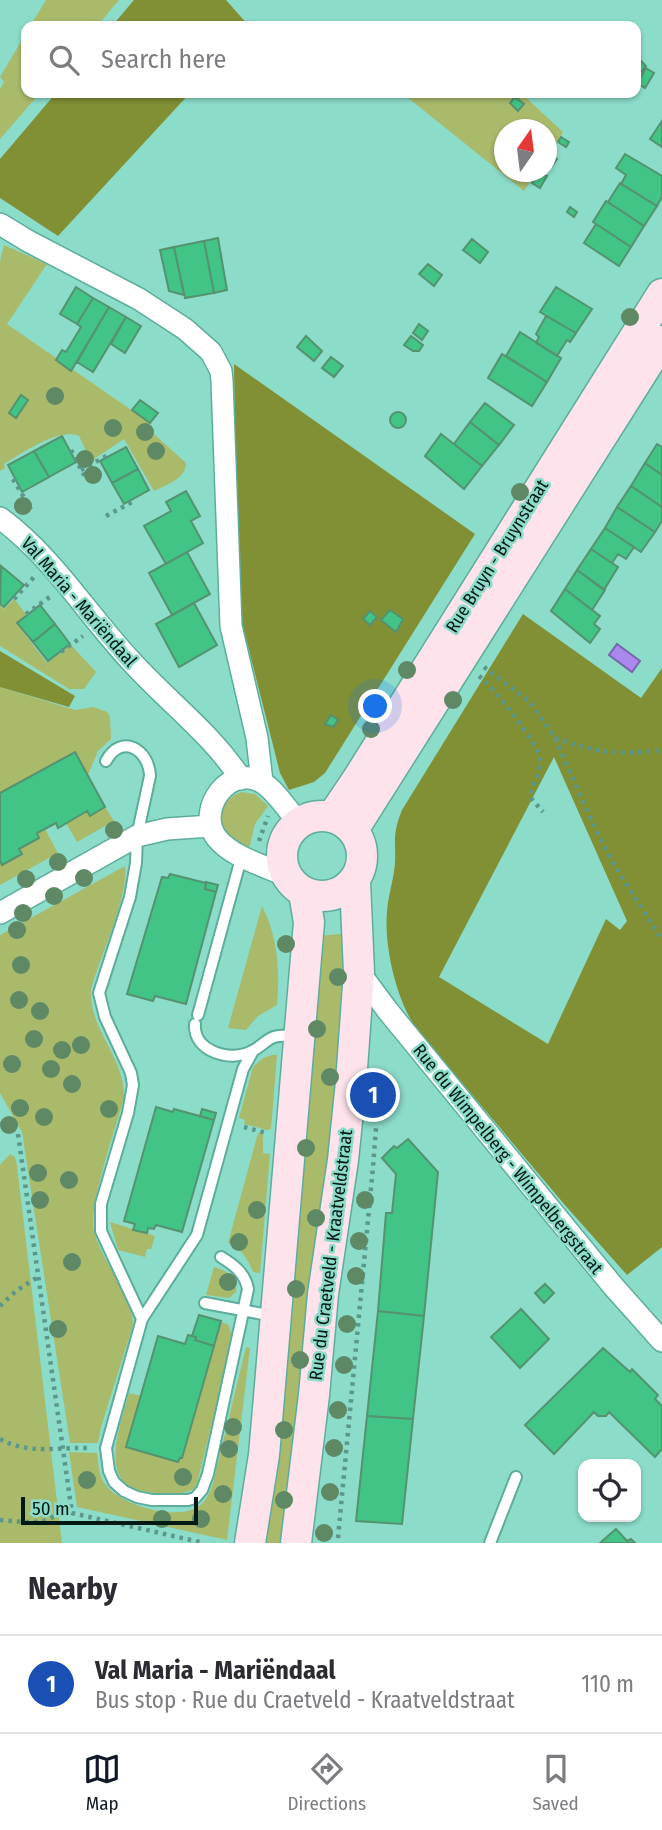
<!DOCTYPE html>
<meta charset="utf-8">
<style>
:root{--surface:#fff;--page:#f2f2f3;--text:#2b2b33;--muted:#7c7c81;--line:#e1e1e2;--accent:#111827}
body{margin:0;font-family:"Fira Sans Condensed",sans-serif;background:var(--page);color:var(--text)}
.controls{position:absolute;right:21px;bottom:21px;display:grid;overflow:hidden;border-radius:14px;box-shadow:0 2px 5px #0004}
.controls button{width:63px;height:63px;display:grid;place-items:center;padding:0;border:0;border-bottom:2px solid var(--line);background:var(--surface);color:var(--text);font:35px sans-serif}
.compass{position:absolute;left:494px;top:119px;width:63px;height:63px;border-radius:50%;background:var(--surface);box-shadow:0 2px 5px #0004;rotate:14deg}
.scale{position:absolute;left:21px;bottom:18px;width:177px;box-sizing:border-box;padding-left:7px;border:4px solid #011813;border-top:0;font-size:19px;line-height:24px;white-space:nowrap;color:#011813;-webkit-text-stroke:5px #8cdcca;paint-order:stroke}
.you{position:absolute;left:376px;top:707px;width:24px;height:24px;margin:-18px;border:5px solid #fff;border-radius:50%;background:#1a73e8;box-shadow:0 0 0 10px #1a73e833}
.badge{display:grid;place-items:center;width:46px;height:46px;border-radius:50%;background:var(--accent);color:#fff;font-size:23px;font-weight:700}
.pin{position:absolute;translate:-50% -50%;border:4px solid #fff;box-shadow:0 2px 7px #0006}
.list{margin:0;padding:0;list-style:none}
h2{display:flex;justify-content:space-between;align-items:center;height:91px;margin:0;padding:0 28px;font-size:30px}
h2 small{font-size:23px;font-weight:400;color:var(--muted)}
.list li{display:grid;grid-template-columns:46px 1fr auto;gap:21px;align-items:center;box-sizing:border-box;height:98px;padding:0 28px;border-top:2px solid var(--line)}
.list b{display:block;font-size:26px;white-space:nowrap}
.list p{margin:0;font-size:23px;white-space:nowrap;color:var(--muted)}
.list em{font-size:23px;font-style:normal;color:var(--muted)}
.icon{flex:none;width:38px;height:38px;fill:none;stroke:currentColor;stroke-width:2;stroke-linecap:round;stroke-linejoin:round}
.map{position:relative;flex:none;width:662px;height:1543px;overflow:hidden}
.search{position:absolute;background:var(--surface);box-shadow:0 2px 5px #0004;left:21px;right:21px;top:21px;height:77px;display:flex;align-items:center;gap:18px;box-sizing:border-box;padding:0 24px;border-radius:14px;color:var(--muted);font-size:26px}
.sheet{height:189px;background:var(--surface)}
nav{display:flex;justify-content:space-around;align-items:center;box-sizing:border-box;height:98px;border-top:2px solid var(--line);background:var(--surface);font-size:19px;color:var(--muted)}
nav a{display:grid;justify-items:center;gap:4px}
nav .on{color:var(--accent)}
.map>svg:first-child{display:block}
</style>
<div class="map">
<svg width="662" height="1543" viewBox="0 0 662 1543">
<rect width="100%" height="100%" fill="#8cdcca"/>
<path fill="#aaba6b" d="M46,0H119L97,26H30Z
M26,33V93H40L0,139V89L4,82L0,77Z
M402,93H521L563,132L547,157L546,130H504V172H537L524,191Z
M4,245L47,264L7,324L150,423L145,426L186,463C186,479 166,485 154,491L124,439L91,461L79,436C59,427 21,454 4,464L5,468L0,471V261Z
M14,599L26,614L16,623L47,663L71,645L96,672L84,689H69L0,646V606L4,609Z
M0,687L75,710L93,707L107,712L110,717L111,739L98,751L88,775L74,752L0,793Z
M242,792L255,794L268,806L255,824L249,849C241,844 232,840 226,832C215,815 224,797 242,792Z
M105,807L114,821L77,842L66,823L87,811L90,816Z
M45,829L58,853L0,885V861L2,865L22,854L19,849L39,838L37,833Z
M125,866C129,896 100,957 91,989C88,1029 126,1058 124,1099C116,1126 88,1207 94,1231C101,1263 133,1291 133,1325L101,1427L98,1443H70L22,1132L0,1093V935Z
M262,906C278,937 280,971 277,1005L258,1016L246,1030L228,1028Z
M342,934L347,968L332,1136L287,1543H259L316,936Z
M272,1055H277L271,1129L267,1130L244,1124L245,1120L239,1118L253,1067L263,1058Z
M258,1133L263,1134V1153L270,1154L260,1273L253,1272C248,1259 241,1248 228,1243Z
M10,1154L15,1157L17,1166L62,1543H0V1165Z
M110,1222L155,1236L151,1249H147L145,1257L118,1250Z
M214,1267C228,1271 238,1277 236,1292L229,1298L206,1295Z
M220,1322L228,1324L233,1338L196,1487C186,1495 171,1494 159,1493C93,1493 119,1432 129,1393L141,1396L126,1447L178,1462L182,1458Z
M246,1347L250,1348L227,1540L77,1507L69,1452L97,1453C99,1464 98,1475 105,1484C120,1505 171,1519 194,1509C205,1504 210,1493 213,1483Z"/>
<path fill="#819035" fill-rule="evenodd" d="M134,0H226L249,26H112Z
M56,93H190L58,236L0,198V159Z
M234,364L475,534L325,773L314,782L289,790L280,773L242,622L237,589Z
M523,614L641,698L662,668V1247L627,1275L564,1204L415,1027C396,997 384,947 387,912C388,895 394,879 395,863C396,839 392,835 402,810ZM554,757L627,921L620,930L606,919L548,1044L439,977Z
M0,651L75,696L69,707L0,687Z"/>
<path fill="#ab88ed" stroke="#7866ac" stroke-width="2" d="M617,644L640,661L632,672L609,655Z"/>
<path fill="#41c485" stroke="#559270" stroke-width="2" d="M639,59L646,66L636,78V63Z
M646,68L654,73L645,88L637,83Z
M515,97L524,104L518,111L510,103Z
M662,121V147L650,139Z
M561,137L569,142L566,147L558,142Z
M549,153L557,159L552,166L546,163Z
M625,154L662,176V197L657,206L621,184L626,175L616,168Z
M539,172L547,176L540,188L532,183Z
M620,183L657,206L644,226L608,202Z
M606,201L644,226L631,247L593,222Z
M570,207L577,212L574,217L567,212Z
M596,224L631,247L619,266L584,243Z
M218,238L227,290L214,293L204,241Z
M472,239L488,252L480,263L463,250Z
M204,241L214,293L185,298L174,247Z
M174,247L184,295L169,291L160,250Z
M428,264L442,275L434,286L419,274Z
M76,287L93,298L77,324L60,314Z
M556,287L592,309L576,333L540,312Z
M93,298L109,307L71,371L56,360L62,350L66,352L81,327L77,324Z
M109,307L126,317L93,372L77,362Z
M546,316L576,333L570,342L567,340L557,356L536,343L539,337L536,334Z
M126,317L141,326L125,353L111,344Z
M419,324L428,331L422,340L413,333Z
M520,332L561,358L547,382L506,356Z
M306,336L322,351L314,361L297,347Z
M411,336L423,345L419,351H413L404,345Z
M502,354L547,382L532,406L488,378Z
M331,357L343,366L334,377L322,368Z
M21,395L28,400L16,418L9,413Z
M140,400L158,413L150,423L132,410Z
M485,403L514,425L499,445L470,422Z
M390 420a8 8 0 1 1 16 0a8 8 0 1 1-16 0Z
M470,422L499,445L482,466L454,444Z
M441,434L482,466L464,489L425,456Z
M62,436L76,462L49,477L34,451Z
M657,444L662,447V475L645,463Z
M126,447L138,469L112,483L100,461Z
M34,451L49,477L22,492L8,465Z
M645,463L662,475V507L631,486Z
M138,469L149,490L124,504L112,483Z
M631,486L662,507V521L655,532L617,507Z
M186,491L200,516L191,521L203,543L166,564L144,526L171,511L166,502Z
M617,507L655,532L641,552L605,528Z
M605,528L634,547L626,559L618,554L612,563L591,549Z
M591,549L618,567L604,590L577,570Z
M187,552L210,594L172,615L149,573Z
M1,566L24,585L4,607L0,604Z
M577,570L605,590L592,610L565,589Z
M565,589L600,616L594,624L600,629L590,643L551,611Z
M194,603L217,645L179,667L156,624Z
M40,605L55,624L33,642L17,623Z
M390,610L403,619L396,632L381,620Z
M370,611L377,617L370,625L363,619Z
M55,624L70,644L48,661L33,642Z
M331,715L338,720L333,727L325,724Z
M75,752L105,807L90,816L87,811L58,828L56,823L37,833L39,838L19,849L22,854L2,865L0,861V793Z
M170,874L206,883L205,889L216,892L186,1004L155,996L153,1001L127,994L162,877L168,878Z
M206,882L218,885L216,892L205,889Z
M156,1107L173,1112L174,1109L214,1120L182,1232L156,1225L154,1229L148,1228L147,1233L133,1230L135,1224L124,1221Z
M202,1109L216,1113L214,1120L200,1116Z
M408,1139L438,1172L424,1316L378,1311L386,1213H392L396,1174L382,1158L394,1146L397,1148Z
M545,1284L554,1293L544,1303L535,1293Z
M521,1309L549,1339L520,1368L491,1337Z
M378,1311L424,1316L413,1419L367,1416Z
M199,1315L221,1321L214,1346L195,1340L196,1337L192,1336Z
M188,1335L196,1337L195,1340L214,1346L182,1458H180L178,1462L126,1447L158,1336L185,1344Z
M603,1348L630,1372L632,1369L658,1395L655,1399L662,1406V1449L655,1457L609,1412L606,1416H598L594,1412L554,1454L525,1425Z
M367,1416L413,1419L402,1524L356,1521Z
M616,1529L627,1541L631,1539L635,1543H600Z"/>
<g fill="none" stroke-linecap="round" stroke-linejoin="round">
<defs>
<path id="lane" d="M106,761C121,733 149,749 150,776L137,836L136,863L130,897L99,993L105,1017L131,1073L133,1085L128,1113L101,1204V1231L142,1319
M198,1015L242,855
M195,1024C193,1051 229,1062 250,1052C259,1049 265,1040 274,1037C281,1035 290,1036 297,1035
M221,1257C234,1265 245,1273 248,1289L208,1474L202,1490L195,1498L188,1500H152L137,1497L124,1491L114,1482L109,1471L106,1448L142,1319L197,1235L243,1069L253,1051
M205,1303L273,1316
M490,1543L516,1477"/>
<path id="street" d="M0,224L28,241L139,299L185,329L211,352L221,371L222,381L231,626L257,738L262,782
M0,518C53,557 87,614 131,661C167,701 212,734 241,779
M287,876C265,866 231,857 216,837C196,808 231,762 263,783C277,792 288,811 299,823
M0,913L137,836L167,829L211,826
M359,972L388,1011L613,1286L662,1341"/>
<path id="secondary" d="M282 856a40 40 0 1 1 80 0a40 40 0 1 1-80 0Z
M332,817L357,780L662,294
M353,830L662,341
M250,1543L264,1455L269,1397L309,922L304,893
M296,1543L314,1395L323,1294L343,1160L351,1082L359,972L355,882"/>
</defs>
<use href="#lane" stroke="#5dad9c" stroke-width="14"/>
<use href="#street" stroke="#5dad9c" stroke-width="24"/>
<use href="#secondary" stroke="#5dad9c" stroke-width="33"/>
<path stroke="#5b978a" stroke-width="4.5" stroke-dasharray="3.5 5" stroke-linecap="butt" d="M71,450L86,479
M81,470L110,454
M13,479L31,509
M106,516L136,500
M14,599L35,576
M26,614L51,596
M61,652L83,636
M484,667L530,702L555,738L589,815L611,860L662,940
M479,676C493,687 539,744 540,760C540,773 533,785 530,797L543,812
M555,738C594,753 621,755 662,750
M259,841L268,816
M244,1127L266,1133
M18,1134L72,1513L204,1543
M0,1306L16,1291L38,1277
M0,1439C29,1455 59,1447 91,1448
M0,1520C14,1521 32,1524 46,1520C55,1517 61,1511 72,1513
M338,1538L373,1167L376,1128L372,1126"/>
<use href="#lane" stroke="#fff" stroke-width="10"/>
<use href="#street" stroke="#fff" stroke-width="21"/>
<use href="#secondary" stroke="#fee2ec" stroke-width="30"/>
</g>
<g fill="#5f8865">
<circle cx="630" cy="317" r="9"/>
<circle cx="55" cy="396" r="9"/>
<circle cx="113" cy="428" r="9"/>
<circle cx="145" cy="432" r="9"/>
<circle cx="156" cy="451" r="9"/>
<circle cx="85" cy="459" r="9"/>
<circle cx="93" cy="475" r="9"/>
<circle cx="520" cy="492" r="9"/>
<circle cx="23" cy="506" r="9"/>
<circle cx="407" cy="670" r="9"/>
<circle cx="453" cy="700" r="9"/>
<circle cx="371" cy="729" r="9"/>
<circle cx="114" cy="830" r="9"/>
<circle cx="58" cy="862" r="9"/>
<circle cx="84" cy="878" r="9"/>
<circle cx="26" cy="879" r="9"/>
<circle cx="54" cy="896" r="9"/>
<circle cx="23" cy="913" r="9"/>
<circle cx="17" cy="930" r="9"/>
<circle cx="286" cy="944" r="9"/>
<circle cx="21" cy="965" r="9"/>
<circle cx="338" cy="977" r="9"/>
<circle cx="19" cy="1000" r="9"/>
<circle cx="40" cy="1011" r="9"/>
<circle cx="317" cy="1029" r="9"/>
<circle cx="34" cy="1039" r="9"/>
<circle cx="81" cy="1045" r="9"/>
<circle cx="62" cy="1050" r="9"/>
<circle cx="12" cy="1064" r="9"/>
<circle cx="51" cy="1069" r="9"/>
<circle cx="330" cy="1077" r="9"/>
<circle cx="72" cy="1084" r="9"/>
<circle cx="20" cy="1108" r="9"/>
<circle cx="109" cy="1109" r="9"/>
<circle cx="44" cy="1117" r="9"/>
<circle cx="9" cy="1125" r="9"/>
<circle cx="306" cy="1148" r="9"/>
<circle cx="38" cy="1173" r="9"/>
<circle cx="69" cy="1180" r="9"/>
<circle cx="40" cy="1200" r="9"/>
<circle cx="365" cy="1200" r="9"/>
<circle cx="257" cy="1210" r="9"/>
<circle cx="316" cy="1218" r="9"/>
<circle cx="359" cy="1241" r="9"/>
<circle cx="239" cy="1242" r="9"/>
<circle cx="72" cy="1262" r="9"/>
<circle cx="356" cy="1276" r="9"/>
<circle cx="228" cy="1282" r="9"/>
<circle cx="296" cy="1289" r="9"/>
<circle cx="347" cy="1324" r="9"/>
<circle cx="58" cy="1329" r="9"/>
<circle cx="300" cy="1360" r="9"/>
<circle cx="344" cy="1365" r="9"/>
<circle cx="338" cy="1410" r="9"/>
<circle cx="233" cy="1427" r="9"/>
<circle cx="284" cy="1430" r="9"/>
<circle cx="334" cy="1448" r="9"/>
<circle cx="229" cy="1449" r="9"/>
<circle cx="183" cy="1477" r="9"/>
<circle cx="87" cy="1480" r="9"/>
<circle cx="330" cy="1492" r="9"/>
<circle cx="223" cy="1494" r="9"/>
<circle cx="284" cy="1500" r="9"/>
<circle cx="162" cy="1519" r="9"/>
<circle cx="201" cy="1519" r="9"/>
<circle cx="324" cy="1533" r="9"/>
</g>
<g text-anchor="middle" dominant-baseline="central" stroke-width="5" stroke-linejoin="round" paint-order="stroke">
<g font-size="18" fill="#011813" stroke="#8cdcca">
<text transform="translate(497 556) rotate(-58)">Rue Bruyn - Bruynstraat</text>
<text transform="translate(79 602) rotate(49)">Val Maria - Mariëndaal</text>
<text transform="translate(508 1159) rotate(51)">Rue du Wimpelberg - Wimpelbergstraat</text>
<text transform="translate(331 1255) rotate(-83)">Rue du Craetveld - Kraatveldstraat</text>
</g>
</g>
</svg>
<div class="controls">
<button><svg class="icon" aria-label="locate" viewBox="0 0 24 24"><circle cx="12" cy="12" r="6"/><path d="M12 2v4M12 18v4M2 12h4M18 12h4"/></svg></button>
</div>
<svg class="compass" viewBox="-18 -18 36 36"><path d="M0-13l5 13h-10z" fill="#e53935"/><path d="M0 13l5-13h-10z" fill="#7c7c81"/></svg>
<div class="scale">50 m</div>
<div class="you"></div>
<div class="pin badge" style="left:373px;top:1095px;background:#1a4fb4">1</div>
<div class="search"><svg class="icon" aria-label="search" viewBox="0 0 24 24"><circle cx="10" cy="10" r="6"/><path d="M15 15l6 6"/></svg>Search here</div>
</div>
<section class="sheet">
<h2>Nearby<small></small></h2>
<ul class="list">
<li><span class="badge" style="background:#1a4fb4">1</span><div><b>Val Maria - Mariëndaal</b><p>Bus stop · Rue du Craetveld - Kraatveldstraat</p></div><em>110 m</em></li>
</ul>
</section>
<nav>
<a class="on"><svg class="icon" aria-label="map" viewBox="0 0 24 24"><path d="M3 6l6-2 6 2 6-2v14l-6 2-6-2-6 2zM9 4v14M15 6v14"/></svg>Map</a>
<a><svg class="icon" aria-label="directions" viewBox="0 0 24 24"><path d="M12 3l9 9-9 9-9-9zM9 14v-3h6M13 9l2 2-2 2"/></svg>Directions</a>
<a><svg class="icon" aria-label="saved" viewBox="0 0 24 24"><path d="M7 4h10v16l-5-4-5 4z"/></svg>Saved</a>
</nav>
